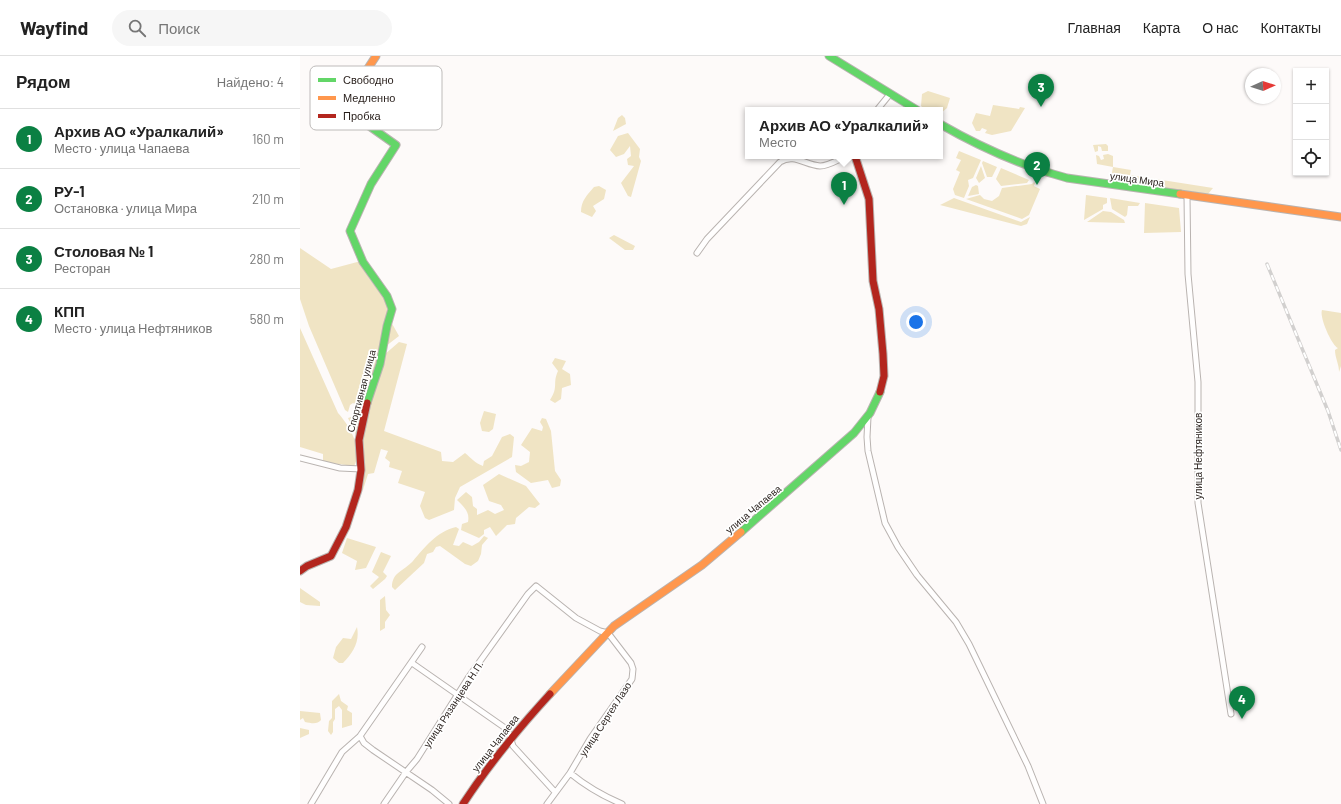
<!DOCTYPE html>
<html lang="ru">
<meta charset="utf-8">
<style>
:root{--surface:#fff;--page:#f6f6f6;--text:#222;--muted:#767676;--line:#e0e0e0;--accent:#0b8043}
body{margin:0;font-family:Barlow,sans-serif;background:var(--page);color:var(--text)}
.controls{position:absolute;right:12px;top:12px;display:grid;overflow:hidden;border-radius:0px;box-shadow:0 1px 3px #0004}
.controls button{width:36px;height:36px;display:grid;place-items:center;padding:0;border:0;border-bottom:1px solid var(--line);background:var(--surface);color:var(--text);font:20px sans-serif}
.compass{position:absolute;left:945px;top:12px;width:36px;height:36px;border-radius:50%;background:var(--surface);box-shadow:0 1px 3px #0004;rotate:87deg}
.you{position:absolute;left:616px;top:266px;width:14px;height:14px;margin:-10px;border:3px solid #fff;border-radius:50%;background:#1a73e8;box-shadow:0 0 0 6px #1a73e833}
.badge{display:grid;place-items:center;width:26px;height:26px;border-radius:50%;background:var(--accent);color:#fff;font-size:13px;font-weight:700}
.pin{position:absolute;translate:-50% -33px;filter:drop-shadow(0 1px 2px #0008)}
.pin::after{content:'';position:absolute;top:21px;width:14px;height:12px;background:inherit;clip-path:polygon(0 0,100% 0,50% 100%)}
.popup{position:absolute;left:445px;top:51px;width:198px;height:52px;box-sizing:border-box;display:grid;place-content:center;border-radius:0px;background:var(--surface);filter:drop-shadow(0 1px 3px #0005);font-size:13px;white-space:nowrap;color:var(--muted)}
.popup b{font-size:15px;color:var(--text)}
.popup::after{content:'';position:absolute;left:50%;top:100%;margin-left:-8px;border:8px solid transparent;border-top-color:var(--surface)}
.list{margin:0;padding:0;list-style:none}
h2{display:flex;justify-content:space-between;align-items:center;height:52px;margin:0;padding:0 16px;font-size:17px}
h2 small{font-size:13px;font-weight:400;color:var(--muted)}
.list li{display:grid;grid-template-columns:26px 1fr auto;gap:12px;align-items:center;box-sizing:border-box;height:60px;padding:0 16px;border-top:1px solid var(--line)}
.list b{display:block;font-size:15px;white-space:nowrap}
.list p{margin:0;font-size:13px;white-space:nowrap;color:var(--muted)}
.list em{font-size:13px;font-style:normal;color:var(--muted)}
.icon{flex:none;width:22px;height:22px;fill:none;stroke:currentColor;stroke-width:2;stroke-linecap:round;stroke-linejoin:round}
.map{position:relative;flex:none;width:1041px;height:748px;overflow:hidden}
header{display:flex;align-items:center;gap:24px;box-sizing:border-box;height:56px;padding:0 20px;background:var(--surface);border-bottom:1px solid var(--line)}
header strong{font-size:19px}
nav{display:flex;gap:22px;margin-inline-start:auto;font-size:14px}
.search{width:280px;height:36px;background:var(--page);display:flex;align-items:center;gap:10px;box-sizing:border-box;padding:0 14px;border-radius:22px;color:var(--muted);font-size:15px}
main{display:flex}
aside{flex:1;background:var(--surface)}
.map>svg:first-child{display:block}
</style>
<header>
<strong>Wayfind</strong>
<div class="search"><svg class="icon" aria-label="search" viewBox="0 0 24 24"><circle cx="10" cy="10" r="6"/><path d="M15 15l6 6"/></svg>Поиск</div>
<nav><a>Главная</a><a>Карта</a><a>О нас</a><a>Контакты</a></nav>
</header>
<main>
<aside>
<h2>Рядом<small>Найдено: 4</small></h2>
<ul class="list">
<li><span class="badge">1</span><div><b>Архив АО «Уралкалий»</b><p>Место · улица Чапаева</p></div><em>160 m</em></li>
<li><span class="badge">2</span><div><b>РУ-1</b><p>Остановка · улица Мира</p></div><em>210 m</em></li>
<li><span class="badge">3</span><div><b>Столовая № 1</b><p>Ресторан</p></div><em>280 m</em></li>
<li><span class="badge">4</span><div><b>КПП</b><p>Место · улица Нефтяников</p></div><em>580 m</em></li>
</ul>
</aside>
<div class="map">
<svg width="1041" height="748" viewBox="0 0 1041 748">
<rect width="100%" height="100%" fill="#fdfaf9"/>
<path fill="#f0e4c4" d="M628,35L650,42L647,52L640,58V54H626L621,50L622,38Z
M693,49L719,53L720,51L725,52L711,75L692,79L685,77L687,74L682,72L680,75H676L672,67L676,57L690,60Z
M322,59L325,62L326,68L313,75L318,62Z
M328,77L340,93L339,101L341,105L331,141L328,140L321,127L334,110L328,109L327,103L331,100L330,90L324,98L316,101L310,94L318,80Z
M806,88L808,90V95H802L801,91L798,90V95L795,96L793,89Z
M659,95L681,104L673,122L668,124L669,130L664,142L655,139L653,133L660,116L656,114L661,104L656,102Z
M808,98L813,100V111L831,114L830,119L913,132L908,138L813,125L811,122L813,111L797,108L796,99L799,100L801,104L804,103L803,99Z
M683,105L697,111L692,121H687L682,107Z
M681,110L685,122L679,127L676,122Z
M701,112L729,124L727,127L701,130L696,123Z
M734,126L735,127L734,130L740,133L729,159L722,163L666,143L680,139L684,143L692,145L699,140L702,132L732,128Z
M676,129L678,130L679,138L668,140L672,131Z
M299,130L306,134L304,143L293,150L296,155L292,161L281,156C281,145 287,139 294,131Z
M786,139L807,142V147L803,149V153L784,164Z
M654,142L721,166L730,161L727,168L721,170L640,149Z
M810,142L840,147L838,150H828L827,159L825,161L812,153Z
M845,147L879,152L881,176L844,177Z
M803,155L811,156L824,164L825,167L787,166Z
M314,179L335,190L333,194H325L309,182Z
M0,192L31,213L61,205L69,222L88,248L89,255L80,299L62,353L57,355L56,349L53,347L50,349L48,356L45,354L9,270L0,243Z
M1022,254L1041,257V310L1039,316C1039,308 1035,302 1035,294L1038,292C1032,290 1019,261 1022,254Z
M90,264L99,280L86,290Z
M0,272L38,357C49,369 64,394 54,410L23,406V398L0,391Z
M99,286L107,288L84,375L141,396L142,405L153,406L165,397C171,402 175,407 183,410L184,405L192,400L202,381L210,378L214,381L212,401L160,431L155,442L154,454L129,464L125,462L120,450L125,436L98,427L102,415L89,411L90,406L85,402L88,395L81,393L74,417L68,418L63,434L61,433L65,409L60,386L63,383L60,379L84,299Z
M255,302L266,305L262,313L270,318L271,329L262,332L261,343L255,347L250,344C259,330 252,328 258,315L252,307Z
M184,355L196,358L193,373L189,376L182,375L180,367Z
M63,357L57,381L48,362Z
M242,362L246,363L251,375L255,415L261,424L260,430L252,432L248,424L231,427L216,416L215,409L221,410L229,406L230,396L221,389L232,372L242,375L243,371L240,366Z
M199,418L226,430L240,448L235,452L229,451L216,462L215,468L207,469L196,480L190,471L184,474V478L179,482L161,474L162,468L168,466C170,456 164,451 157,444L166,436L172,441L173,450L177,453V459L188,454L195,458L204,454L201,449L189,445L183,429Z
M156,471L159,473L153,489L159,490L163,486L172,490L179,486L184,480L188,482L182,489L181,498L178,505L171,510L165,508L140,490L136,491L133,496L127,498L124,507L95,534L92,531C92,516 104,515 113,505C125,491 136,476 156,471Z
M47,482L76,491L66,512L55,514L57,505L42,497Z
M81,496L91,500L83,516L87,520L85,523L73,533L70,530L79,521L72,516Z
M0,532L20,546V550L6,549L0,546Z
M85,540L86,554L90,559L85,566V572L80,575V544Z
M57,571C60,586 53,597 43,607H39L33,602L36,591L43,582L51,583Z
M39,638L41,645L48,650L47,654L52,657V669L42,672V654L39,650L35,653V663L33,666V676L31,679L28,675L29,665L32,662V645Z
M0,655L20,657L21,664C17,669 11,667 5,666L3,662L0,664Z
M0,672L9,674V678L0,682Z"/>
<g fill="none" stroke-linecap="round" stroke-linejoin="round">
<defs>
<path id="street" d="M577,54L590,38
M887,140L888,218L898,326V447L931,658
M397,197L407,183L480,106C494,97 505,109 520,110C529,110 539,103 547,100
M568,361L567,381L568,395L585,467L598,491L617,519L656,566L669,588L728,710L743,748
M0,402L40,412L61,413
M112,607L208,674L213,690L255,736
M60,680L64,687L73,694L132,734L149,748
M270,717C287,731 303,740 322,748
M11,748L42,696L60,680L122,591
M84,748L106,716L117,703L168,622L228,538L236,530L276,562L300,575L308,577L331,607L333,613L332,623L290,683L270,717L247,748"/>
<path id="fast" d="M529,0L617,54
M48,55L96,89L71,128L50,175L63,206L87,240L92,253L87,270L80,308L67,347
M640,68C680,91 722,110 767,122L880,138
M441,476L554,377L570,357L580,336"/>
<path id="slow" d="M48,55L59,26L76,0
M880,138L1041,161
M250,638L314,570L402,509L441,476"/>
<path id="jam" d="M555,100L569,143L573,225L579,253L583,298L584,320L580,336
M0,515L7,510L31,500L46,471L58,434L61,414L59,384L67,347
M163,748C189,708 218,673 250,638"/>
</defs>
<use href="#street" stroke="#b9b3b0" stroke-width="7"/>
<use href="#fast" stroke="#b9b3b0" stroke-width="9"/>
<use href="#slow" stroke="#b9b3b0" stroke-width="9"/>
<use href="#jam" stroke="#b9b3b0" stroke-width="9"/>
<use href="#street" stroke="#fffefe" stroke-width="5"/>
<use href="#fast" stroke="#63d668" stroke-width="7"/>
<use href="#slow" stroke="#ff974d" stroke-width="7"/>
<use href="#jam" stroke="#b3261e" stroke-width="7"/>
<defs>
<path id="rail" d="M967,208L1028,355L1041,394"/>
</defs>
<use href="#rail" stroke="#d2d0cf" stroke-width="3.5"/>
<use href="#rail" stroke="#fff" stroke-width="2" stroke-dasharray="6" stroke-linecap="butt"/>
</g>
<g text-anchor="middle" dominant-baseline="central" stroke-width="3.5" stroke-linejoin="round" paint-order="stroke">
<g font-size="10" fill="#261d19" stroke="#fff">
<text transform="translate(837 123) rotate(8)">улица Мира</text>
<text transform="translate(61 335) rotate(-75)">Спортивная улица</text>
<text transform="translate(898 400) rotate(-90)">улица Нефтяников</text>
<text transform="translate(453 453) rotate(-40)">улица Чапаева</text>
<text transform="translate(153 648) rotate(-57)">улица Рязанцева Н.П.</text>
<text transform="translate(305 663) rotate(-57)">улица Сергея Лазо</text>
<text transform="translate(195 687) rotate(-52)">улица Чапаева</text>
</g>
</g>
<rect x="10" y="10" width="132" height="64" rx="6" fill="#fff" stroke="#bebbba" stroke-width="1"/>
<rect x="18" y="22" width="18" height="4" fill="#63d668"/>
<rect x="18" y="40" width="18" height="4" fill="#ff974d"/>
<rect x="18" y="58" width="18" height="4" fill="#b3261e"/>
<g font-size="11" fill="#261d19">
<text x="43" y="28">Свободно</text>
<text x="43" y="46">Медленно</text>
<text x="43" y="64">Пробка</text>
</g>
</svg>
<div class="controls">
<button>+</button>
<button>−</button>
<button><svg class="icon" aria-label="locate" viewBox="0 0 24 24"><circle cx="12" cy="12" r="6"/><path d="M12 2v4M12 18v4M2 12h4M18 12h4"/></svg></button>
</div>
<svg class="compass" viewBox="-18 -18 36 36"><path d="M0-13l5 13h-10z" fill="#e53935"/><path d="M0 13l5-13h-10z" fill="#767676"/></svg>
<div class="you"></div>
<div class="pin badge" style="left:544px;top:149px">1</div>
<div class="popup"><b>Архив АО «Уралкалий»</b>Место</div>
<div class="pin badge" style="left:737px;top:129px">2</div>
<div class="pin badge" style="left:741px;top:51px">3</div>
<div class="pin badge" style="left:942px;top:663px">4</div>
</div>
</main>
